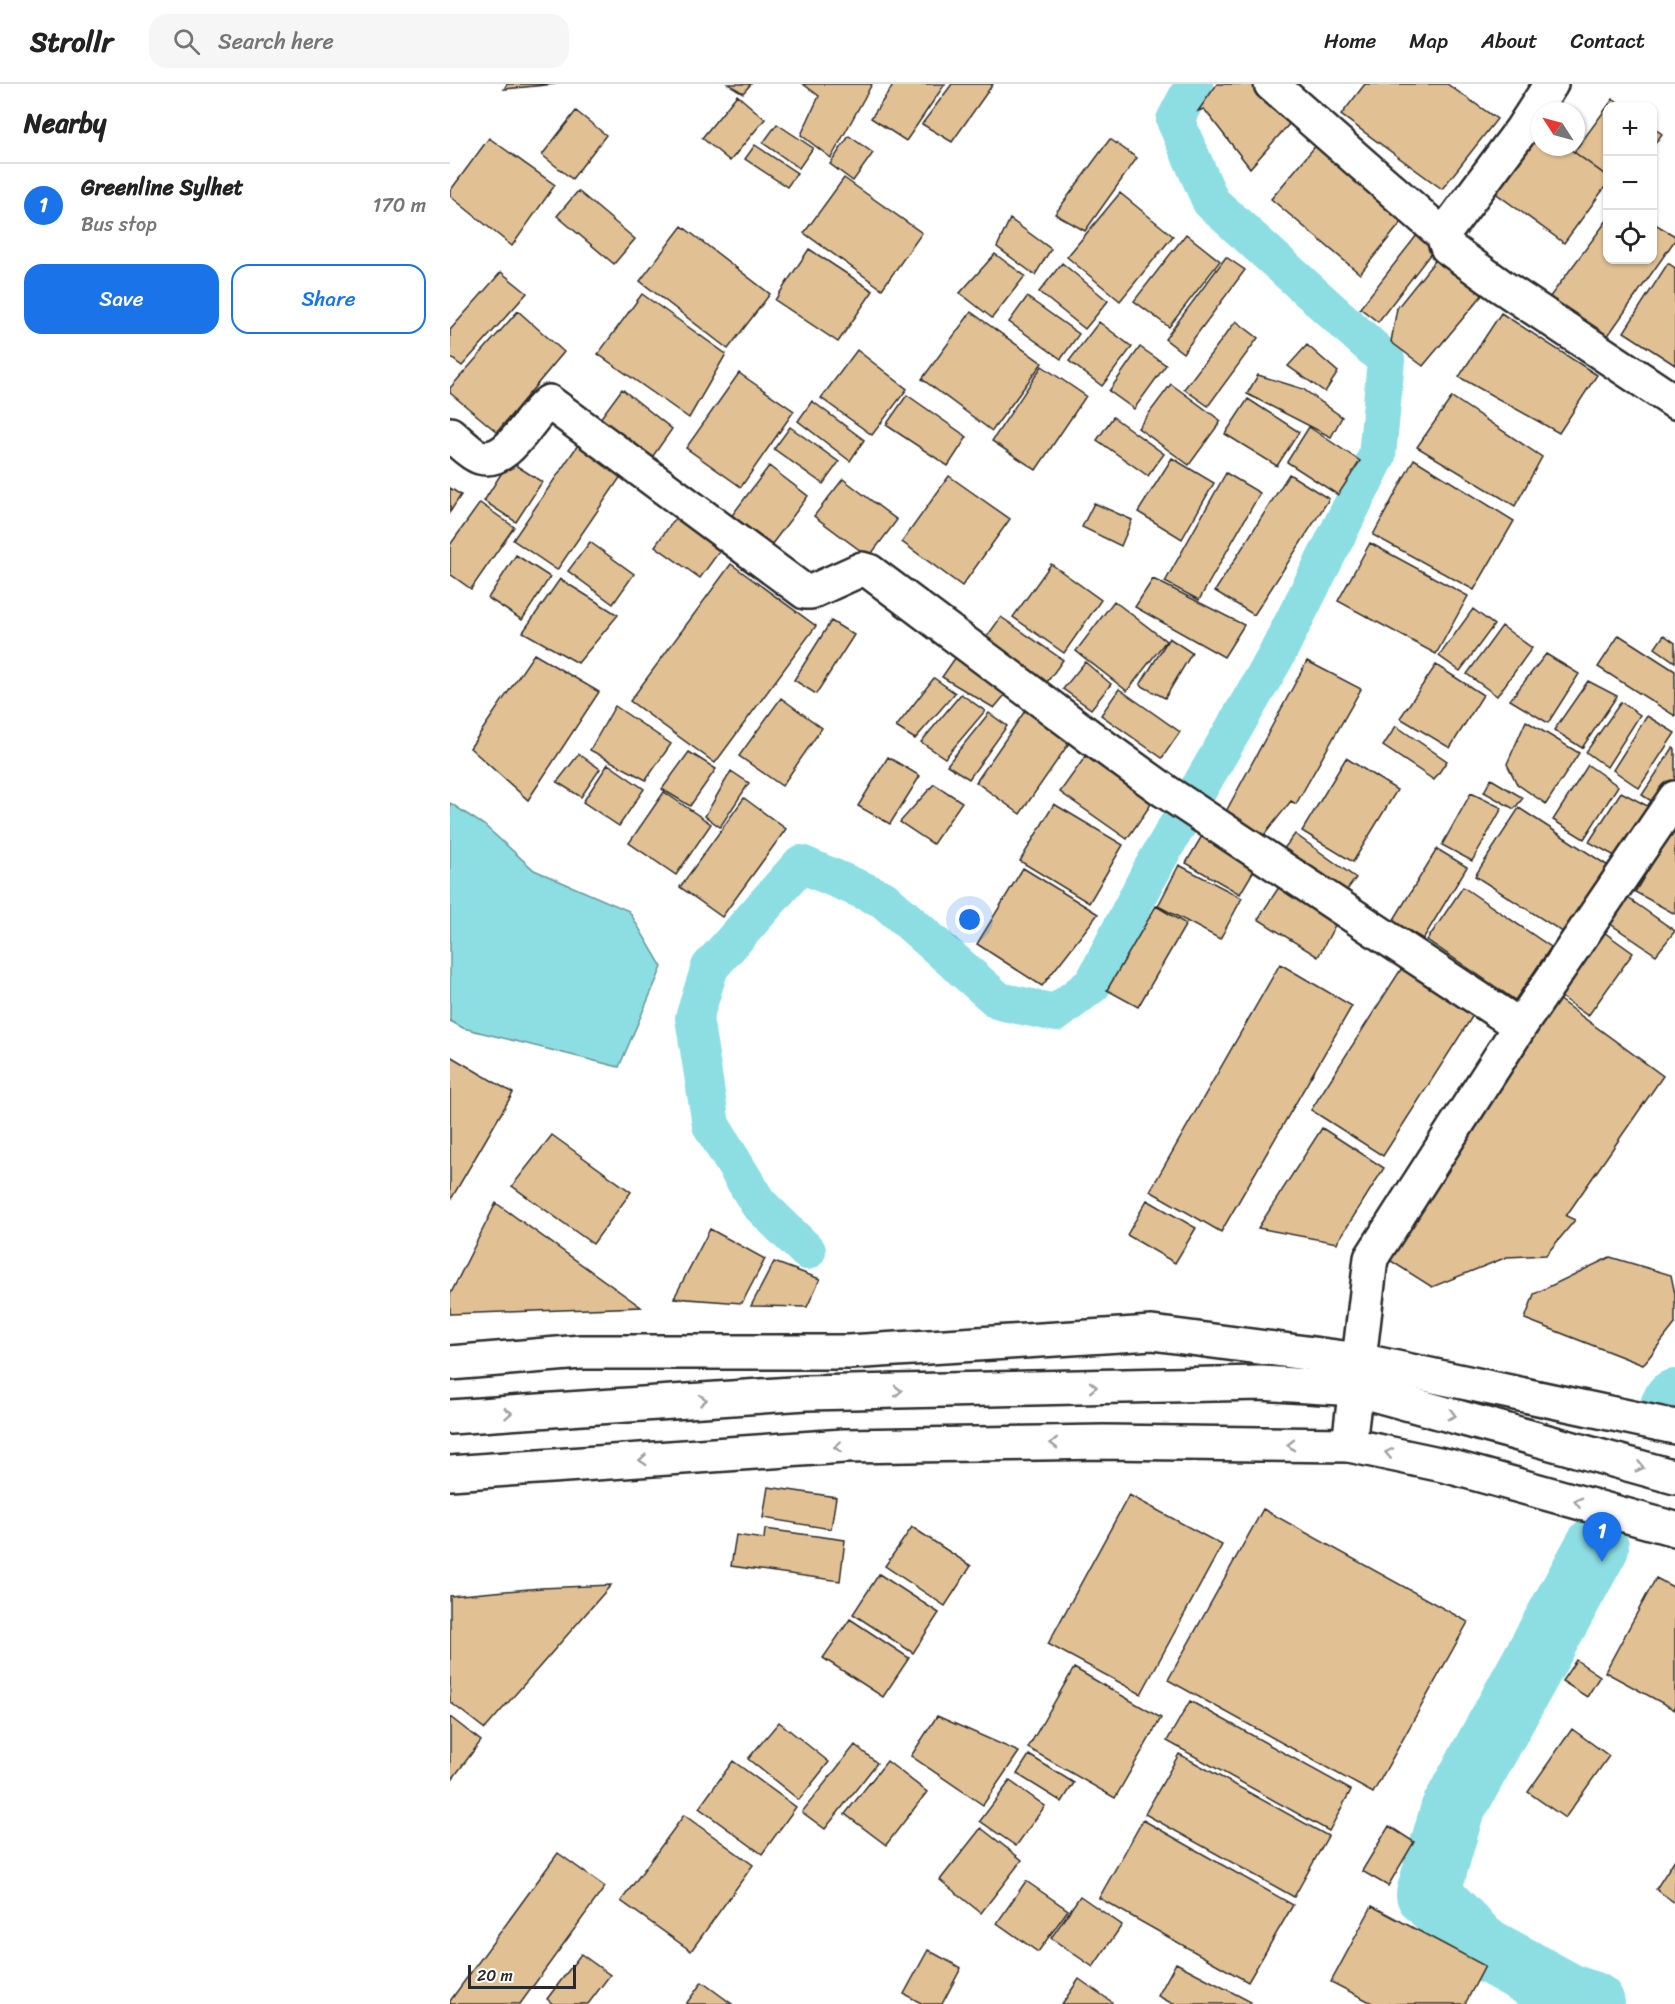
<!DOCTYPE html>
<meta charset="utf-8">
<style>
:root{--surface:#fff;--page:#f6f6f6;--text:#222;--muted:#767676;--line:#e0e0e0;--accent:#1a73e8}
body{margin:0;font-family:Sriracha,sans-serif;background:var(--page);color:var(--text)}
.controls{position:absolute;right:18px;top:18px;display:grid;overflow:hidden;border-radius:12px;box-shadow:0 2px 4px #0004}
.controls button{width:54px;height:54px;display:grid;place-items:center;padding:0;border:0;border-bottom:2px solid var(--line);background:var(--surface);color:var(--text);font:30px sans-serif}
.compass{position:absolute;left:1081px;top:18px;width:54px;height:54px;border-radius:50%;background:var(--surface);box-shadow:0 2px 4px #0004;rotate:306deg}
.scale{position:absolute;left:18px;bottom:15px;width:108px;box-sizing:border-box;padding-left:6px;border:3px solid #2b2b2b;border-top:0;font-size:16px;line-height:21px;white-space:nowrap;color:#2b2b2b;-webkit-text-stroke:4px #fff;paint-order:stroke}
.you{position:absolute;left:520px;top:836px;width:21px;height:21px;margin:-15px;border:4px solid #fff;border-radius:50%;background:#1a73e8;box-shadow:0 0 0 9px #1a73e833}
.badge{display:grid;place-items:center;width:39px;height:39px;border-radius:50%;background:var(--accent);color:#fff;font-size:20px;font-weight:700}
.pin{position:absolute;translate:-50% -50px;filter:drop-shadow(0 2px 3px #0008)}
.pin::after{content:'';position:absolute;top:32px;width:21px;height:18px;background:inherit;clip-path:polygon(0 0,100% 0,50% 100%)}
.list{margin:0;padding:0;list-style:none}
h2{display:flex;justify-content:space-between;align-items:center;height:78px;margin:0;padding:0 24px;font-size:26px}
h2 small{font-size:20px;font-weight:400;color:var(--muted)}
.list li{display:grid;grid-template-columns:39px 1fr auto;gap:18px;align-items:center;box-sizing:border-box;height:84px;padding:0 24px;border-top:2px solid var(--line)}
.list b{display:block;font-size:22px;white-space:nowrap}
.list p{margin:0;font-size:20px;white-space:nowrap;color:var(--muted)}
.list em{font-size:20px;font-style:normal;color:var(--muted)}
.actions{display:flex;gap:12px;padding:18px 24px}
.actions a{flex:1;padding:14px 0;border:2px solid var(--accent);border-radius:18px;text-align:center;font-size:21px;color:var(--accent)}
.actions .main{background:var(--accent);color:#fff}
.icon{flex:none;width:33px;height:33px;fill:none;stroke:currentColor;stroke-width:2;stroke-linecap:round;stroke-linejoin:round}
.map{position:relative;flex:none;width:1225px;height:1920px;overflow:hidden}
header{display:flex;align-items:center;gap:36px;box-sizing:border-box;height:84px;padding:0 30px;background:var(--surface);border-bottom:2px solid var(--line)}
header strong{font-size:28px}
nav{display:flex;gap:33px;margin-inline-start:auto;font-size:21px}
.search{width:420px;height:54px;background:var(--page);display:flex;align-items:center;gap:15px;box-sizing:border-box;padding:0 21px;border-radius:18px;color:var(--muted);font-size:22px}
main{display:flex}
aside{flex:1;background:var(--surface)}
.map>svg:first-child{display:block}
</style>
<header>
<strong>Strollr</strong>
<div class="search"><svg class="icon" aria-label="search" viewBox="0 0 24 24"><circle cx="10" cy="10" r="6"/><path d="M15 15l6 6"/></svg>Search here</div>
<nav><a>Home</a><a>Map</a><a>About</a><a>Contact</a></nav>
</header>
<main>
<aside>
<h2>Nearby<small></small></h2>
<ul class="list">
<li><span class="badge">1</span><div><b>Greenline Sylhet</b><p>Bus stop</p></div><em>170 m</em></li>
</ul>
<div class="actions"><a class="main">Save</a><a>Share</a></div>
</aside>
<div class="map">
<svg width="1225" height="1920" viewBox="0 0 1225 1920">
<rect width="100%" height="100%" fill="#fff"/>
<filter id="ink" filterUnits="userSpaceOnUse"><feTurbulence type="fractalNoise" baseFrequency=".0167" numOctaves="2"/><feDisplacementMap in="SourceGraphic" scale="12" xChannelSelector="R" yChannelSelector="G"/><feConvolveMatrix kernelMatrix="1 2 1 2 8 2 1 2 1" color-interpolation-filters="sRGB"/></filter>
<g filter="url(#ink)">
<path fill="#8ddee3" stroke="#669699" stroke-width="1.5" d="M0,719L34,741L84,786L179,827L212,883L169,983L13,944L0,937Z"/>
<g fill="none" stroke-linecap="round" stroke-linejoin="round">
<path stroke="#8ddee3" stroke-width="38" d="M357,1167L308,1119L261,1041L244,934L260,883L351,780L433,815L549,917L606,929L643,900L699,790L825,574L927,372L936,276L761,118L725,36L744,0"/>
<path stroke="#8ddee3" stroke-width="64" d="M1221,1325L1225,1317
M1143,1920L1120,1912L1029,1862L978,1810L1002,1727L1147,1463"/>
</g>
<path fill="#e1c194" stroke="#2b2b2b" stroke-width="1.5" d="M57,0H106L54,5Z
M278,0H301L293,9Z
M353,0H422L381,74L351,51L369,12Z
M444,0H495L456,57L421,34Z
M502,0H543L502,58L472,40Z
M767,0H811L849,29L800,84L754,25L748,27Z
M915,0H997L1047,35L992,105L891,31Z
M287,11L315,35L280,77L252,54Z
M1163,15L1174,22H1158V93L1124,68Z
M126,27L156,51L122,95L92,71Z
M327,40L363,64L349,84L313,59Z
M1202,43L1212,50L1202,64Z
M1090,44V63H1117L1158,93V99L1114,159L1040,105Z
M399,52L423,69L403,97L380,80Z
M39,54L105,101L62,162L0,112V107Z
M660,55L687,74L635,147L605,130Z
M868,59L958,130L910,190L821,115Z
M305,61L347,89L337,103L295,75Z
M394,94L472,149L432,205L354,149Z
M128,107L185,155L164,180L107,132Z
M670,109L723,152L670,217L617,173Z
M560,135L601,165L585,191L547,163Z
M1158,135V176H1202V138L1225,152V156L1157,253L1096,218Z
M232,142L320,210L278,265L190,197Z
M736,150L770,177L719,243L684,217Z
M967,151L985,164L928,238L910,224Z
M359,165L423,207L388,258L325,216Z
M545,170L575,192L542,234L510,209Z
M776,173L795,186L733,269L715,255Z
M988,173L1034,209L973,282L941,258L947,224Z
M612,179L658,217L635,245L589,208Z
M1218,179L1225,184V281L1174,248Z
M51,188L77,209L12,282L0,273V246Z
M192,210L276,270L239,334L148,270Z
M577,213L629,250L611,275L559,238Z
M68,227L114,268L47,348L0,309V304Z
M521,228L592,279L542,347L472,295Z
M1051,229L1147,291L1109,349L1009,293Z
M786,237L808,254L758,322L734,305Z
M649,238L682,263L652,302L619,277Z
M857,261L888,288L875,308L838,282Z
M690,263L716,281L684,325L659,307Z
M407,266L457,305L422,351L371,314Z
M592,282L636,312L586,386L542,357Z
M289,289L344,327L291,403L236,364Z
M808,291L853,305L892,333L881,353L797,310Z
M721,300L771,337L739,381L688,344Z
M172,305L222,345L198,379L144,343Z
M457,311L517,353L498,382L436,341Z
M1002,313L1092,373L1065,422L967,363Z
M798,315L849,348L827,382L775,350Z
M362,317L414,356L400,377L348,337Z
M663,333L714,370L698,392L647,356Z
M340,343L389,378L373,400L324,365Z
M859,343L910,377L888,411L837,378Z
M134,352L178,382L107,486L63,456Z
M722,374L764,399L732,455L688,428Z
M964,375L1064,437L1024,506L923,451Z
M59,377L92,398L66,438L34,417Z
M319,382L358,412L316,468L277,438Z
M776,389L810,409L749,516L715,498Z
M839,390L879,415L804,531L765,507Z
M499,392L560,435L512,502L452,458Z
M393,395L447,436L419,473L364,432Z
M0,404L11,411L0,428Z
M30,419L64,443L21,505L0,490V461Z
M644,419L682,436L671,462L632,443Z
M226,433L271,465L250,494L205,462Z
M140,458L184,490L163,520L118,487Z
M920,459L1018,512L986,570L888,517Z
M66,471L100,493L72,536L38,514Z
M281,480L366,542L265,679L180,617Z
M601,480L651,516L614,569L563,533Z
M110,495L168,531L128,579L73,548Z
M703,495L794,541L774,573L685,523Z
M664,517L716,557L677,607L626,567Z
M1023,525L1044,541L1010,587L989,572Z
M551,533L613,576L595,601L533,558Z
M381,537L404,551L366,610L344,596Z
M1052,542L1082,564L1047,612L1017,590Z
M1169,551L1225,587V632L1148,583Z
M1214,551L1225,559V578L1205,564Z
M719,554L742,569L715,614L690,601Z
M510,567L561,604L544,624L492,593Z
M84,570L149,608L78,716L20,664Z
M1096,570L1129,590L1098,639L1060,616Z
M857,577L911,605L846,720L841,717L807,760L773,733Z
M635,578L661,600L641,625L613,605Z
M986,581L1033,611L1000,664L950,634Z
M484,594L505,609L465,655L446,643Z
M1138,597L1167,612L1132,664L1104,646Z
M669,605L730,648L712,674L651,631Z
M511,610L535,627L495,674L471,658Z
M331,614L372,644L332,702L289,672Z
M1171,618L1190,631L1157,683L1136,668Z
M579,621L624,652L570,730L526,698Z
M165,622L221,660L196,696L140,666Z
M539,629L557,642L519,695L497,681Z
M1197,632L1225,649L1189,704L1163,686Z
M1076,637L1129,669L1096,720L1067,700L1057,680Z
M946,642L997,677L984,696L933,662Z
M1223,664L1225,665V702L1212,724L1192,711Z
M640,666L706,713L677,755L610,708Z
M239,668L266,685L240,722L212,705Z
M129,670L150,685L131,713L107,698Z
M438,673L470,692L440,740L408,722Z
M896,674L947,706L903,778L852,747Z
M158,680L194,705L169,742L133,718Z
M1138,681L1168,702L1134,755L1103,736Z
M281,687L299,699L270,743L255,732Z
M1041,695L1073,714L1064,725L1034,708Z
M484,700L512,718L483,760L450,738Z
M214,708L261,740L226,791L179,759Z
M1171,708L1207,727L1174,777L1139,758Z
M1021,709L1052,724L1022,777L992,761Z
M294,714L336,745L272,833L230,803Z
M604,720L673,761L639,819L570,777Z
M1069,724L1166,787L1122,854L1025,792Z
M1225,741V830L1185,808Z
M756,745L810,776L790,810L736,779Z
M845,750L906,794L887,819L826,775Z
M987,765L1017,783L973,855L943,837Z
M729,781L792,814L770,855L708,822Z
M573,784L648,830L592,902L527,860Z
M835,794L891,830L868,873L808,835Z
M1013,803L1101,863L1065,916L977,856Z
M1175,812L1225,847L1206,871L1156,837Z
M706,822L736,840L688,923L657,906Z
M1151,846L1183,869L1138,932L1107,910Z
M955,879L1027,925L933,1072L861,1026Z
M830,880L902,922L771,1148L700,1107Z
M1104,912L1213,992L1116,1132L1125,1136L1096,1171L1057,1173L982,1203L930,1170Z
M0,972L63,1009L0,1117Z
M872,1044L934,1084L887,1159L808,1144Z
M102,1051L181,1108L143,1160L62,1102Z
M697,1116L746,1144L725,1179L677,1151Z
M46,1119L191,1223L0,1230V1211Z
M260,1145L315,1175L292,1219L224,1214Z
M1160,1173L1221,1191L1225,1210V1240L1193,1281L1075,1235L1084,1210Z
M324,1178L370,1195L357,1223L301,1222Z
M318,1403L386,1413L381,1445L313,1434Z
M679,1411L772,1461L691,1610L598,1560Z
M813,1425L1018,1538L923,1709L718,1596Z
M462,1443L521,1482L495,1522L435,1482Z
M315,1445L395,1456L390,1497L281,1482L286,1451L314,1455Z
M429,1490L489,1529L463,1569L403,1530Z
M1206,1494L1225,1504V1626L1155,1588Z
M161,1501L35,1645L0,1618V1512L91,1504Z
M400,1535L459,1574L433,1613L373,1574Z
M1126,1576L1150,1592L1137,1613L1112,1597Z
M624,1584L711,1634L665,1714L578,1664Z
M740,1617L901,1706L879,1747L717,1657Z
M487,1632L569,1668L533,1721L461,1672Z
M0,1633L31,1657L0,1698Z
M329,1638L379,1678L349,1716L298,1675Z
M1122,1645L1159,1672L1115,1734L1078,1708Z
M405,1661L427,1679L375,1745L352,1728Z
M729,1670L878,1752L844,1813L695,1730Z
M579,1671L624,1699L612,1718L567,1690Z
M283,1677L346,1723L312,1770L249,1724Z
M437,1677L477,1708L436,1761L395,1730Z
M560,1697L595,1722L566,1762L530,1737Z
M234,1731L303,1781L241,1867L171,1817Z
M693,1736L843,1821L798,1898L649,1814Z
M939,1742L964,1758L938,1802L912,1787Z
M531,1744L572,1776L531,1829L490,1796Z
M108,1769L155,1803L70,1920H0V1917Z
M1225,1775V1819L1206,1805Z
M576,1797L618,1826L588,1868L547,1839Z
M630,1812L672,1841L643,1883L601,1854Z
M922,1822L1035,1882L1015,1920H924L881,1898Z
M478,1866L511,1884L492,1920H473L454,1910Z
M131,1870L160,1891L138,1920H103L97,1915Z
M726,1879L801,1918L800,1920H723L708,1912Z
M629,1895L662,1918L660,1920H612Z
M252,1898L282,1920H236Z"/>
<g fill="none" stroke-linecap="round" stroke-linejoin="round">
<defs>
<path id="minor" d="M821,0L993,151L997,163L1051,202L1225,318
M993,151L1072,45L1101,0
M0,350C7,356 22,371 30,373C59,381 78,333 99,318L355,508H361L412,485L419,487L643,655L715,707L1070,942
M0,1279L131,1268H399L702,1249L909,1276L1225,1343
M899,1361L921,1174L1070,942L1225,714"/>
<path id="trunk" d="M0,1333L356,1309L811,1299L905,1305L1225,1393
M0,1389L394,1362L654,1358L899,1361L998,1382L1225,1445"/>
</defs>
<use href="#minor" stroke="#2b2b2b" stroke-width="38"/>
<use href="#trunk" stroke="#2b2b2b" stroke-width="38"/>
<use href="#minor" stroke="#fff" stroke-width="33"/>
<use href="#trunk" stroke="#fff" stroke-width="33"/>
</g>
<defs><path id="oneway-chevron" d="M-2-3.5L2.5 0L-2 3.5" fill="none" stroke-width="1.6" stroke-linecap="round" stroke-linejoin="round" transform="scale(1.5)"/></defs>
<g stroke="#a0a0a0">
<use href="#oneway-chevron" transform="translate(643 1303) rotate(-1)"/>
<use href="#oneway-chevron" transform="translate(448 1307) rotate(-1)"/>
<use href="#oneway-chevron" transform="translate(253 1316) rotate(-4)"/>
<use href="#oneway-chevron" transform="translate(58 1329) rotate(-4)"/>
<use href="#oneway-chevron" transform="translate(1002 1331) rotate(15)"/>
<use href="#oneway-chevron" transform="translate(604 1359) rotate(179)"/>
<use href="#oneway-chevron" transform="translate(841 1361) rotate(-180)"/>
<use href="#oneway-chevron" transform="translate(388 1363) rotate(177)"/>
<use href="#oneway-chevron" transform="translate(939 1369) rotate(-168)"/>
<use href="#oneway-chevron" transform="translate(193 1376) rotate(176)"/>
<use href="#oneway-chevron" transform="translate(1190 1383) rotate(15)"/>
<use href="#oneway-chevron" transform="translate(1128 1418) rotate(-165)"/>
</g>
</g>
</svg>
<div class="controls">
<button>+</button>
<button>−</button>
<button><svg class="icon" aria-label="locate" viewBox="0 0 24 24"><circle cx="12" cy="12" r="6"/><path d="M12 2v4M12 18v4M2 12h4M18 12h4"/></svg></button>
</div>
<svg class="compass" viewBox="-18 -18 36 36"><path d="M0-13l5 13h-10z" fill="#e53935"/><path d="M0 13l5-13h-10z" fill="#767676"/></svg>
<div class="scale">20 m</div>
<div class="you"></div>
<div class="pin badge" style="left:1152px;top:1478px">1</div>
</div>
</main>
